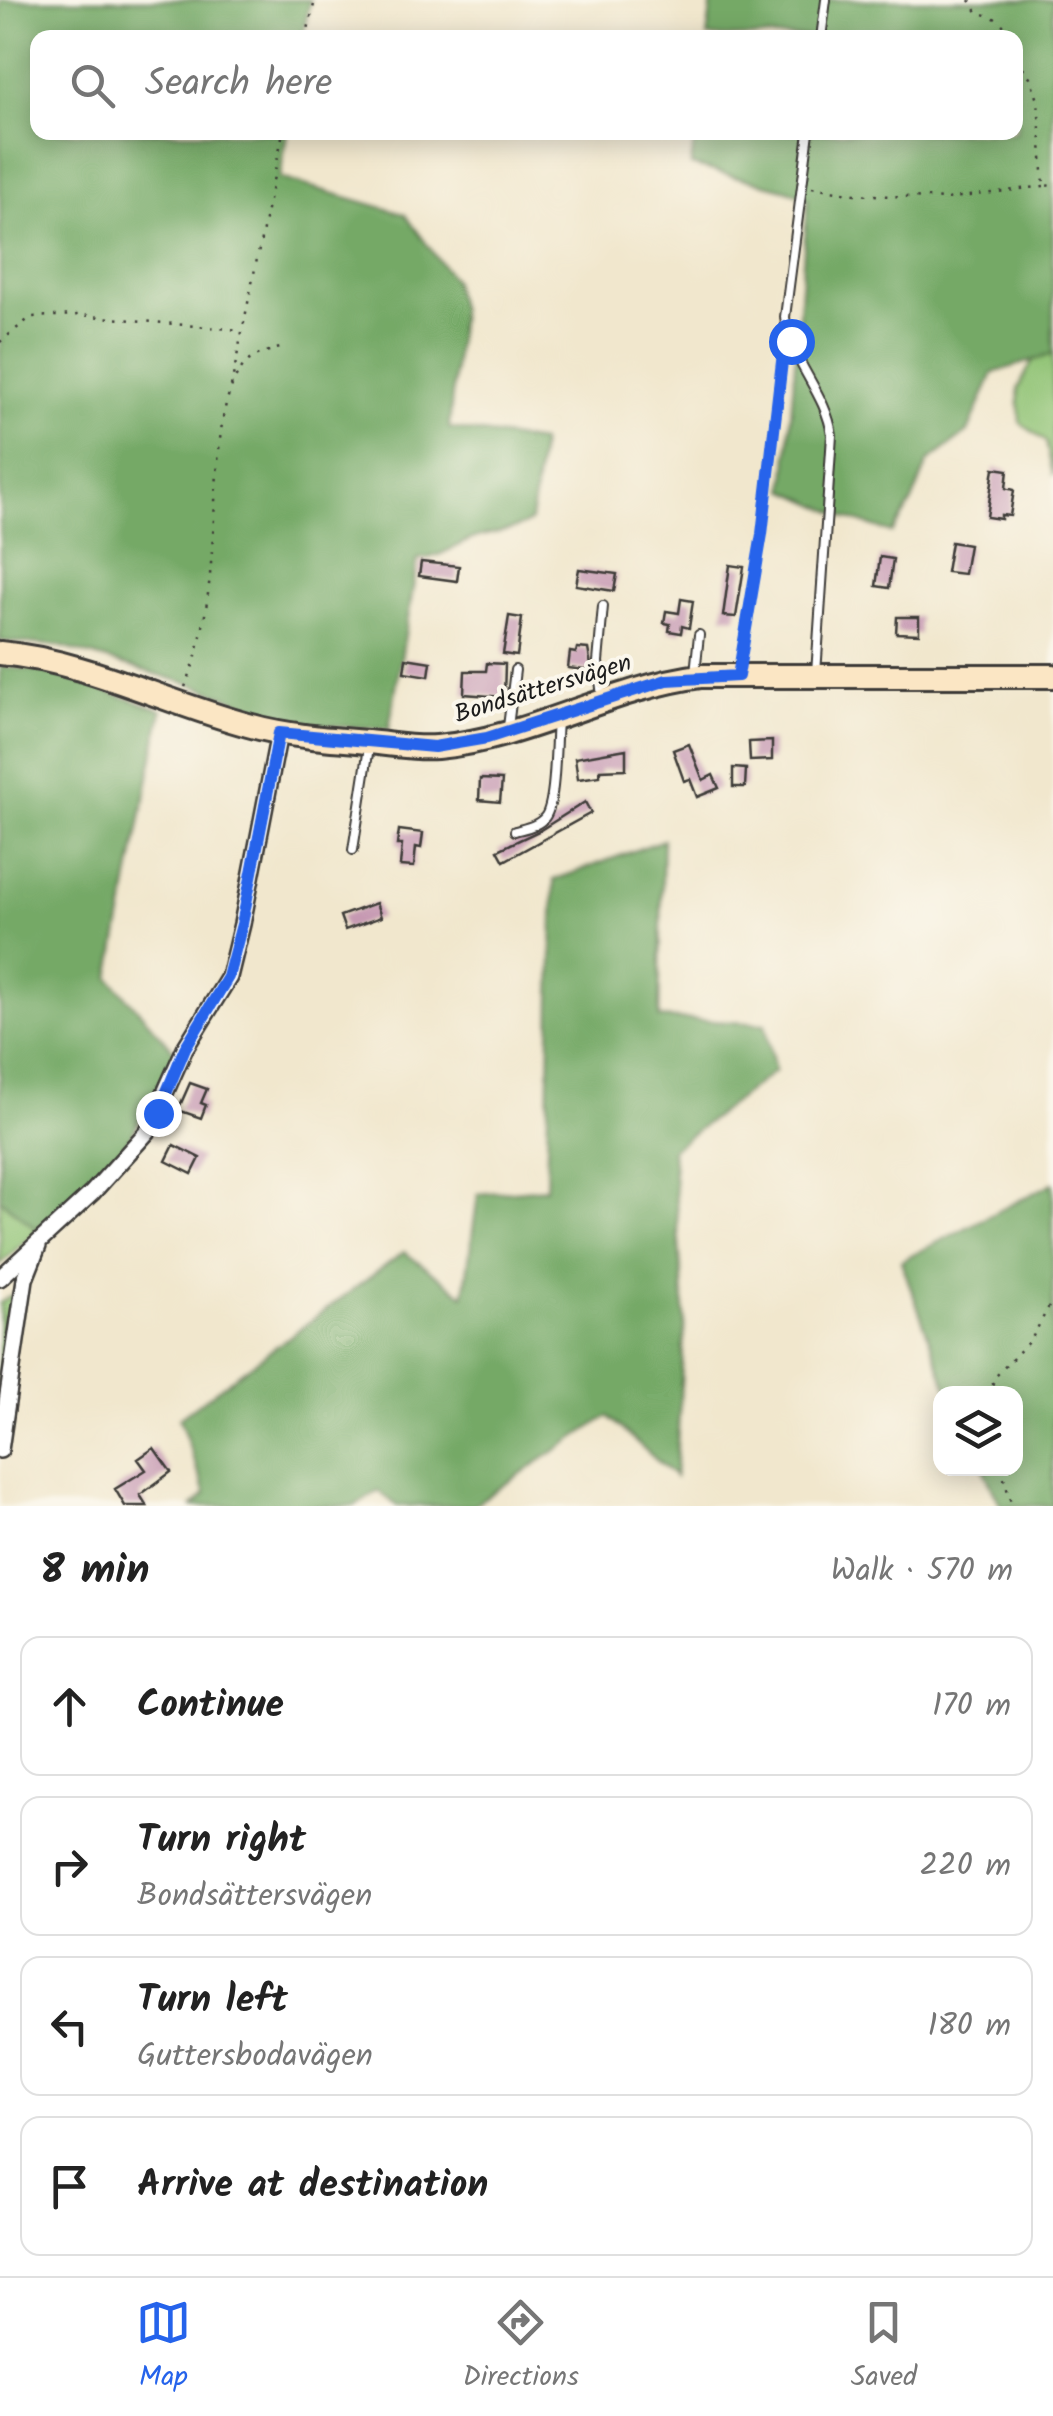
<!DOCTYPE html>
<meta charset="utf-8">
<style>
:root{--surface:#fff;--page:#f6f6f6;--text:#222;--muted:#767676;--line:#e0e0e0;--accent:#2563eb}
body{margin:0;font-family:Kalam,sans-serif;background:var(--page);color:var(--text)}
.controls{position:absolute;right:30px;bottom:30px;display:grid;overflow:hidden;border-radius:20px;box-shadow:0 5px 25px #0003}
.controls button{width:90px;height:90px;display:grid;place-items:center;padding:0;border:0;border-bottom:2px solid var(--line);background:var(--surface);color:var(--text);font:50px sans-serif}
.stop{position:absolute;width:30px;height:30px;margin:-22px;border:8px solid #2563eb;border-radius:50%;background:#fff}
.stop.end{background:#2563eb;border-color:#fff;box-shadow:0 2px 10px #0008}
.list{margin:0;padding:0;list-style:none}
h2{display:flex;justify-content:space-between;align-items:center;height:130px;margin:0;padding:0 40px;font-size:42px}
h2 small{font-size:32px;font-weight:400;color:var(--muted)}
.list li{display:grid;grid-template-columns:65px 1fr auto;gap:30px;align-items:center;box-sizing:border-box;height:140px;margin:0 20px 20px;padding:0 20px;border:2px solid var(--line);border-radius:20px}
.list b{display:block;font-size:38px;white-space:nowrap}
.list p{margin:0;font-size:32px;white-space:nowrap;color:var(--muted)}
.list em{font-size:32px;font-style:normal;color:var(--muted)}
.icon{flex:none;width:55px;height:55px;fill:none;stroke:currentColor;stroke-width:2;stroke-linecap:round;stroke-linejoin:round}
.map{position:relative;flex:none;width:1053px;height:1506px;overflow:hidden}
.search{position:absolute;background:var(--surface);box-shadow:0 5px 25px #0003;left:30px;right:30px;top:30px;height:110px;display:flex;align-items:center;gap:25px;box-sizing:border-box;padding:0 35px;border-radius:20px;color:var(--muted);font-size:38px}
.sheet{height:770px;background:var(--surface)}
nav{display:flex;justify-content:space-around;align-items:center;box-sizing:border-box;height:140px;border-top:2px solid var(--line);background:var(--surface);font-size:28px;color:var(--muted)}
nav a{display:grid;justify-items:center;gap:5px}
nav .on{color:var(--accent)}
.map>svg:first-child{display:block}
</style>
<div class="map">
<svg width="1053" height="1506" viewBox="0 0 1053 1506">
<rect width="100%" height="100%" fill="#fbf7ec"/>
<filter id="ink" filterUnits="userSpaceOnUse"><feTurbulence type="fractalNoise" baseFrequency=".01" numOctaves="2"/><feDisplacementMap in="SourceGraphic" scale="20" xChannelSelector="R" yChannelSelector="G"/><feConvolveMatrix kernelMatrix="1 2 1 2 8 2 1 2 1" color-interpolation-filters="sRGB"/></filter>
<filter id="wash" filterUnits="userSpaceOnUse"><feTurbulence type="fractalNoise" baseFrequency=".0048" numOctaves="4" result="noise"/><feDisplacementMap in="SourceGraphic" scale="40" xChannelSelector="R" yChannelSelector="G"/><feGaussianBlur stdDeviation="2.25" result="paint"/><feColorMatrix in="noise" values="0 0 0 0 0 0 0 0 0 0 0 0 0 0 0 0 0 1.4 0 .05"/><feComposite in="paint" operator="in"/></filter>
<g filter="url(#wash)">
<rect width="100%" height="100%" fill="#f1e7cd"/>
<path fill="#90c375" stroke="#567048" stroke-width="2.5" d="M1053,354V476L1046,442L1020,422L1018,389L1033,360Z
M0,1199L38,1230L0,1264Z
M16,1293L3,1395L0,1394V1303Z"/>
<path fill="#74a966" stroke="#486241" stroke-width="2.5" d="M0,0H310L303,37L38,38V132L287,133L280,178L405,214L453,280L460,312L449,428L541,442L531,521C515,531 496,532 478,537C456,544 440,559 418,559L389,729L300,724L197,686L59,646L0,641Z
M712,0H1053V354L993,373L968,432L928,462L912,502L892,533L847,518L785,490L808,199L788,190L691,165L695,133L1016,132V38L707,37Z
M0,666L50,672L162,710L110,978L177,1054L122,1152L38,1230L0,1199Z
M663,840L659,1018L765,1024L775,1071L672,1149L685,1320L675,1477L608,1416L472,1506H397L379,1491L354,1506H193L206,1494L179,1418L404,1252L464,1295L478,1194L546,1188L554,880Z
M1053,1183V1506H1001L983,1469L1016,1468V1394L949,1393L901,1261Z"/>
<g id="blocks">
<path fill="#c699b2" d="M994,468L1008,470L1006,488L1014,490L1010,516L1001,515V519L987,517Z
M951,542L969,545L964,574L946,572Z
M880,557L893,559L889,588L876,586Z
M421,562L459,566L457,581L419,576Z
M730,565L744,567L736,617L723,616Z
M579,569L617,574L614,591L576,585Z
M681,599L693,601L689,628L682,626L681,633L669,631L670,624L664,623L666,611L679,613Z
M509,616L522,618L517,656L503,654Z
M897,617H919V634L896,633Z
M577,648L588,649L592,671L568,668L570,652L576,653Z
M406,658L431,662L429,676L404,672Z
M487,663L505,664L504,697L464,694L465,671H486Z
M772,741V760L750,761L749,742Z
M689,744L703,780L713,775L719,788L697,797L690,779L684,781L673,750Z
M626,749V769L600,770V776L578,779L575,758Z
M733,768L746,769L745,787H733Z
M480,779L502,780L500,802L479,800Z
M585,802L591,813L504,861L498,850L539,831Z
M399,830L423,833L421,848L416,847L414,867L400,866L402,845H397Z
M376,903L381,917L345,930L340,916Z
M190,1083L207,1089L201,1103L206,1105L201,1118L178,1110Z
M174,1145L200,1158L192,1174L166,1161Z
M154,1448L171,1472L140,1495L147,1506H125L115,1489L146,1470L138,1459Z"/>
</g>
</g>
<g filter="url(#ink)">
<use href="#blocks" fill-opacity="0" stroke="#3c3a37" stroke-width="2.5"/>
<g fill="none" stroke-linecap="round" stroke-linejoin="round">
<defs>
<path id="lane" d="M821,38L826,0
M809,132L785,317C789,360 826,392 832,435L816,674
M695,673L699,635
M602,697L598,662L603,606
M508,727L515,670
M515,831C525,828 538,826 545,817C556,803 555,741 557,721
M353,850L369,747"/>
<path id="street" d="M0,1278L92,1193L148,1131L185,1048L229,977L242,924L279,733
M0,1450L25,1279L38,1246"/>
<path id="secondary" d="M0,653C87,661 165,703 248,725C287,736 328,739 368,742C391,744 414,749 437,747C528,739 610,688 700,676H1053"/>
</defs>
<use href="#lane" stroke="#3c3a37" stroke-width="12"/>
<use href="#street" stroke="#3c3a37" stroke-width="20"/>
<use href="#secondary" stroke="#3c3a37" stroke-width="28"/>
<path stroke="#3c3a37" stroke-width="2.5" stroke-dasharray="2.5 8" stroke-linecap="butt" d="M970,0L977,12C994,17 1004,20 1010,38
M306,38L315,0
M1016,59L1030,77L1038,100L1044,186L1053,185
M812,187L855,194L946,199L1044,186
M0,342L31,317L79,315L239,330
M231,386L283,132
M742,655L762,534L783,356
M185,687C213,621 211,545 217,474C220,441 221,398 241,369C251,355 265,352 280,348
M988,1394L996,1376L1032,1338L1053,1299
M1001,1468L1012,1506"/>
<use href="#lane" stroke="#fff" stroke-width="8"/>
<use href="#street" stroke="#fff" stroke-width="15"/>
<use href="#secondary" stroke="#fbe6c4" stroke-width="22"/>
</g>
</g>
<g fill="none" stroke-linecap="round" stroke-linejoin="round" filter="url(#ink)">
<path stroke="#2563eb" stroke-width="12" d="M158,1113L185,1048L228,977L242,924L279,733L434,747L487,738L667,680L738,676L762,534L786,327L791,341"/>
</g>
<g text-anchor="middle" dominant-baseline="central" stroke-width="8" stroke-linejoin="round" paint-order="stroke">
<g font-size="25" fill="#1c1c1c" stroke="#fbf7ec">
<text transform="translate(543 689) rotate(-17)">Bondsättersvägen</text>
</g>
</g>
</svg>
<div class="controls">
<button><svg class="icon" aria-label="layers" viewBox="0 0 24 24"><path d="M12 4l9 5-9 5-9-5zM3 14l9 5 9-5"/></svg></button>
</div>
<div class="stop" style="left:791px;top:341px"></div>
<div class="stop end" style="left:158px;top:1113px"></div>
<div class="search"><svg class="icon" aria-label="search" viewBox="0 0 24 24"><circle cx="10" cy="10" r="6"/><path d="M15 15l6 6"/></svg>Search here</div>
</div>
<section class="sheet">
<h2>8 min<small>Walk · 570 m</small></h2>
<ul class="list">
<li><svg class="icon" aria-label="ahead" viewBox="0 0 24 24"><path d="M12 20V5M6 11l6-6 6 6"/></svg><div><b>Continue</b></div><em>170 m</em></li>
<li><svg class="icon" aria-label="right" viewBox="0 0 24 24"><path d="M7 20v-9h11M14 6l5 5-5 5"/></svg><div><b>Turn right</b><p>Bondsättersvägen</p></div><em>220 m</em></li>
<li><svg class="icon" aria-label="left" viewBox="0 0 24 24"><path d="M17 20v-9H6M10 6l-5 5 5 5"/></svg><div><b>Turn left</b><p>Guttersbodavägen</p></div><em>180 m</em></li>
<li><svg class="icon" aria-label="arrive" viewBox="0 0 24 24"><path d="M6 21V4h12l-3 4 3 4H6"/></svg><div><b>Arrive at destination</b></div></li>
</ul>
</section>
<nav>
<a class="on"><svg class="icon" aria-label="map" viewBox="0 0 24 24"><path d="M3 6l6-2 6 2 6-2v14l-6 2-6-2-6 2zM9 4v14M15 6v14"/></svg>Map</a>
<a><svg class="icon" aria-label="directions" viewBox="0 0 24 24"><path d="M12 3l9 9-9 9-9-9zM9 14v-3h6M13 9l2 2-2 2"/></svg>Directions</a>
<a><svg class="icon" aria-label="saved" viewBox="0 0 24 24"><path d="M7 4h10v16l-5-4-5 4z"/></svg>Saved</a>
</nav>
